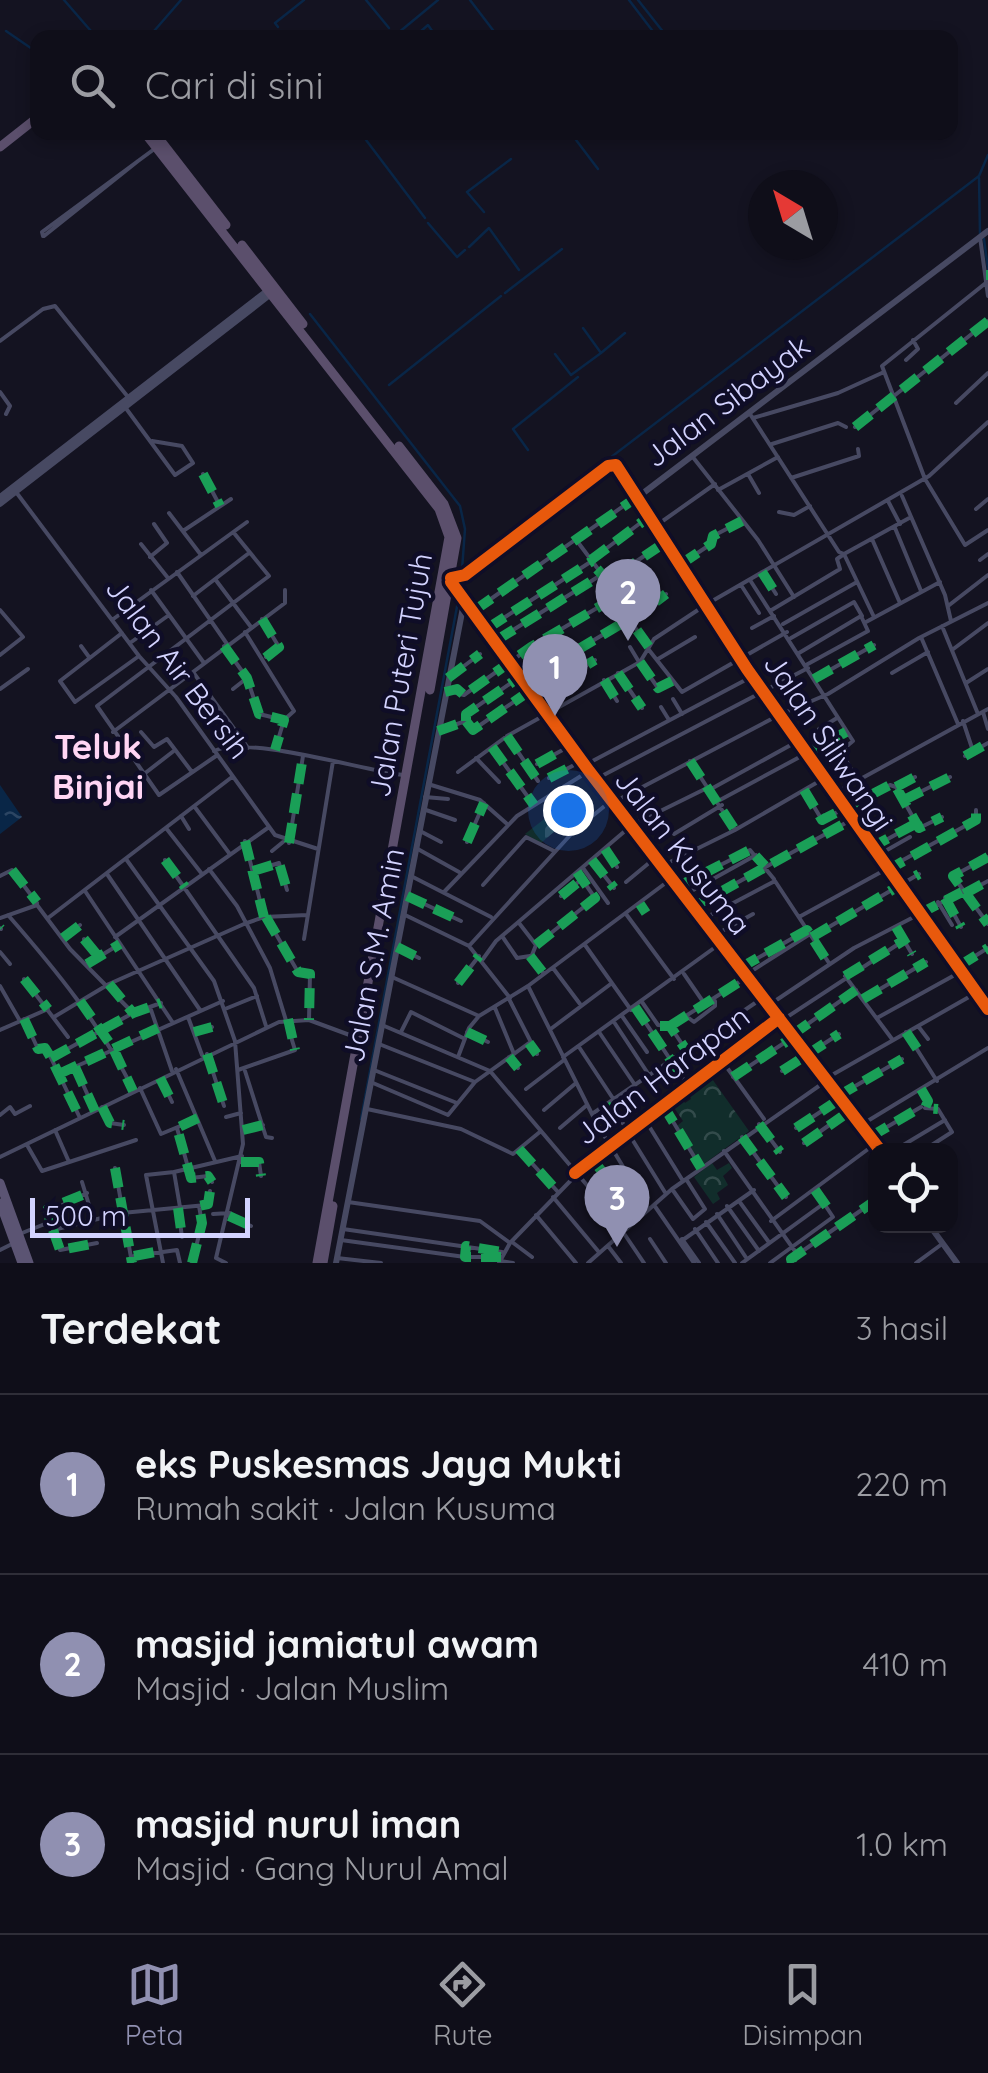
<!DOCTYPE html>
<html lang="id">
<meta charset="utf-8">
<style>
:root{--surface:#0f0e19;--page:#1d1c26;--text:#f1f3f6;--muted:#9b9ca2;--line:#2f2e38;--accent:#9090b1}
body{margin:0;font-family:Quicksand,sans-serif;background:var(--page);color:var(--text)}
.controls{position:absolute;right:30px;bottom:30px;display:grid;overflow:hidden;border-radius:20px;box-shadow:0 5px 15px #0003}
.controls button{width:90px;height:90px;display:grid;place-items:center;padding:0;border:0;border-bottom:2px solid var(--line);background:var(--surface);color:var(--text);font:50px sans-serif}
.compass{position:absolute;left:748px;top:170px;width:90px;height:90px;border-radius:50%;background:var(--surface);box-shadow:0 5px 15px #0003;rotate:322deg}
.scale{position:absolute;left:30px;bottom:25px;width:220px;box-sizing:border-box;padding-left:10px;border:5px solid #d3d3ff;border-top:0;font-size:28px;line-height:35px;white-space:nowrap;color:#d3d3ff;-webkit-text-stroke:8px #0f0d27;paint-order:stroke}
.you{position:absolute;left:568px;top:810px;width:35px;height:35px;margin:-25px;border:8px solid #fff;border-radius:50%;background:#1a73e8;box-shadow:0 0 0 15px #1a73e833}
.badge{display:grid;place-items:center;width:65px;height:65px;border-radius:50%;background:var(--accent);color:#fff;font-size:32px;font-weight:700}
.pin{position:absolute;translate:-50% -82px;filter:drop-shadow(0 2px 5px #0008)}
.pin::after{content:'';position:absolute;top:52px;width:35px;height:30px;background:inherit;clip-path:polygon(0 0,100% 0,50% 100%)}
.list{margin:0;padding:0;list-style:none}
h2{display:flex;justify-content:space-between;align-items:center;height:130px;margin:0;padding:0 40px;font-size:42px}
h2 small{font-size:32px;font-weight:400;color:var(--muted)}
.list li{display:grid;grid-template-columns:65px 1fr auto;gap:30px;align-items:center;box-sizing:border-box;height:180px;padding:0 40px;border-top:2px solid var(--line)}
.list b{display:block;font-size:38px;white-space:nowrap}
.list p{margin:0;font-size:32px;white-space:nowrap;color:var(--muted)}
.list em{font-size:32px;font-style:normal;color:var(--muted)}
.icon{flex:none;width:55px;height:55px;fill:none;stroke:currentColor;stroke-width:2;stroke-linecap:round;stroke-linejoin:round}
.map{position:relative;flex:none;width:988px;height:1263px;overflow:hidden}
.search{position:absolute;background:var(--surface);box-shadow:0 5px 15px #0003;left:30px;right:30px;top:30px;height:110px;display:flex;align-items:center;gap:25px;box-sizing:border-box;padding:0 35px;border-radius:20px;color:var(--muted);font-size:38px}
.sheet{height:670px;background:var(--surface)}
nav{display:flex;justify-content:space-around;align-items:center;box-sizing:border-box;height:140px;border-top:2px solid var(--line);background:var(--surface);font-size:28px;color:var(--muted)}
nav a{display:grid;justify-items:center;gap:5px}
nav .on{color:var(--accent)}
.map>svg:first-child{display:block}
</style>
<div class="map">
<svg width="988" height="1263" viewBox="0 0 988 1263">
<defs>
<pattern id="forest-crowns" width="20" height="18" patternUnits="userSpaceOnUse" patternTransform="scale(2.5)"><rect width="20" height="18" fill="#112d2b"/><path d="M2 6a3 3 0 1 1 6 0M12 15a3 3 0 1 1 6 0" fill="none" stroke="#334b4b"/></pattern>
<pattern id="cemetery-stones" width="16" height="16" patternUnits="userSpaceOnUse" patternTransform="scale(2.5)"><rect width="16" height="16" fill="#112d2b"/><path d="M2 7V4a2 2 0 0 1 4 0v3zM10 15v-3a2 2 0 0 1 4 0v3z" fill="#334b4b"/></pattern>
<pattern id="water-ripples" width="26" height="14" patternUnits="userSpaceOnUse" patternTransform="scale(2.5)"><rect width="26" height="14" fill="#092647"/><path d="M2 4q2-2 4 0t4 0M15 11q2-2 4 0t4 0" fill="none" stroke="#2c4563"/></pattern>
</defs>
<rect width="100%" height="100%" fill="#141321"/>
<path fill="url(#forest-crowns)" d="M710,1076L749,1131L701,1166L677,1126L683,1121L671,1103L681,1097L685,1103L691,1099L688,1091Z
M712,1163L717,1170L729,1163L732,1168L723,1176L728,1185L717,1193L720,1199L713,1204L694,1177Z"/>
<path fill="url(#cemetery-stones)" d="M579,792L588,803L541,843L525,834Z"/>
<path fill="url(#water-ripples)" d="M0,785L22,817L0,834Z"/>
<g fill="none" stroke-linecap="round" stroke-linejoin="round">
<path stroke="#092647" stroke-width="2.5" d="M64,0L97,38
M366,0L389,28
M470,0L499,38
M629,0L658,38
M638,0L668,38
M278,27L275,23L304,0
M6,31L38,53
M281,31L286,38
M148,38L181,0
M392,38L438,0
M413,38L428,25L437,38
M360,132L425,218
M570,132L598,169
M979,178L980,234
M484,212L467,192L511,159
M428,223L457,257L465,250
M984,239L988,269
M469,247L489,228L519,270
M505,293L562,249
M310,314L460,506L465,529L462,570
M583,328L601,353L625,333
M555,354L571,375L601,353
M389,385L501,296
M528,450L513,429L578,377
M462,571L979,176L988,155
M361,1119L459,596"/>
<path stroke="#474962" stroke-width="4" d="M43,236L42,232L157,147
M44,236L138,161
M980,237L988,296
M987,282L882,366L925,479L965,545L988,530
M0,341L43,309L55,306L128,397
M906,360L918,349L913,340
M0,392L10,406L6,414
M956,403L988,373
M125,407L175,475L193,463L182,446L152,441
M750,414L839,552L844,554L874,617
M753,418L838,393L884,372
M855,427L988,321
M772,444L838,423L846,427
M692,456L758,540L794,597
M203,474L220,506
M748,474L759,493
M791,478L859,456L858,449
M718,490L778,457
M16,492L139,656L176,697L275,835L318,849
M902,496L945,595L951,621
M888,501L900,524
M976,509L988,499
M779,512L794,515L810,506
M169,513L201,555
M657,525L715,484
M895,528L921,591
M183,531L231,499
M872,539L900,603
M577,541L607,581L665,542
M141,544L168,578
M150,557L167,543L154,524
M591,560L647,518
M980,560L988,554
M681,564L711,544L713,536L740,522
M177,572L227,644
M762,572L776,594
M215,579L251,627
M750,580L853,741L841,751L852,771L831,782
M741,585L759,613
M151,590L204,663
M193,596L249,553
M948,606L988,575
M0,610L23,637L0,655
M475,610L635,498
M770,611L840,569L837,559L844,554L911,517
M262,619L279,647L266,657
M112,620L247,522
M632,620L666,594
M866,622L940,582
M783,624L857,582
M942,626L978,714
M488,628L592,561
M752,628L774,616
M245,632L294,711L284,720L275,750
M122,633L60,681L75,702L139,656
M921,637L958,724
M791,638L854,602L862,616
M497,640L601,575
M130,643L169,615
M81,646L89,657
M224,646L247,678L259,714L284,720
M630,647L639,662
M649,650L682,692L787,632
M952,650L988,623
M799,653L861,616L868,631L806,665
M658,659L695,637
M640,662L658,688L672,681
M193,672L248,748
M618,673L642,708
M892,673L928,652
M452,675L480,654
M814,679L874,645
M604,680L617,701
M525,681L631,618
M966,683L988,669
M0,689L28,669
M233,689L247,678
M449,691L464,695L531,647L614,598L649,647
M536,695L595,660
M673,699L682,714
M661,707L669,720
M983,712L988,729
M466,721V714L521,676
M963,721L973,751
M442,729L466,721L473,730L528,692
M819,729L837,718
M113,732L285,603V590
M141,732L154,747L167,739L192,772
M507,736L538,781
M492,747L533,804
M214,751C246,735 362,770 403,775
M216,756L159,795L97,706L269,576L234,533
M965,756L988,743
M476,758L499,782
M690,761L735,830
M537,764L568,747
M585,765L753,676
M458,772L507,736L640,662L654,639L707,604L929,476L988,422
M144,774L175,750
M549,778L582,761
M596,779L808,668
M428,784L480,800L506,823
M896,787L915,777
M711,789L798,741
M804,790L822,820L890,785L896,787L919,828L942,817
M835,793L988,709
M425,797L448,799
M720,800L846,732
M904,800L950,777
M614,802L779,715L828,694L919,638L988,603
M194,806L229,853
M426,810L455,820
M181,816L189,829
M857,821L875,811
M166,828L202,874
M420,831L441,842
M674,834L722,805
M245,841L264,917
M467,842L484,803
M289,843L303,756
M875,846L915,824
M416,848L459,872
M605,849L617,867
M272,851L283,842
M880,854L910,837
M988,857L953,876L988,924
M126,859L214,981L235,1041L243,1144L216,1258L226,1263
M165,860L254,988L266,1026
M592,860L614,888
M662,866L735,830L823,779
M583,868L608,903
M209,869L237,906L270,968L295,1050L238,1070
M253,871L279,863L287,890
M107,874L200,1010
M0,876L12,870L37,903
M411,876L491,917
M626,882L655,858
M483,885L526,837L554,851
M677,887L750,850L774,879
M85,891L173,1023
M445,891L517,816L589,771
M686,894L756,855
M964,894L988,881
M407,896L461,921
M561,896L582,879
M945,898L961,927
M938,902L952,925
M693,907L851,820
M403,914L469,946L510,998
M626,914L674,979
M8,915C56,970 100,1024 133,1089
M266,917L298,972L310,974L309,1020
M799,917L976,820V810
M0,918L37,905L70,949L133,1013
M48,918L232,777
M703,919L775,881L829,963
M519,923L536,945L532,955
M896,927L912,954
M0,928L1,929
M715,935L753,914
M502,936L517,958L530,956L544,974
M115,937L269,827
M812,937L919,874
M63,938L80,925
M84,939L98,956
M304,939L333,761
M536,945L595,898L577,872
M585,945L631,1010
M469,946L574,831L612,800
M397,947L419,958
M0,952L10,964
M483,959L496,941L632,825L709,787
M87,964L120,944
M959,966L988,948
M742,967L807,930
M553,968L580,1004
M684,974L704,1003
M747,974L810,934
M845,976L892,1039
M392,977L479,1016
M24,979L68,1037
M458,983L479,956
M0,986L20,1021
M528,986L596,1122L648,1208
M509,999L537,1054
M863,999L926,962
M642,1002L658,1025L670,1026L686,1050
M769,1005L854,948L962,892
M150,1007L172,1071
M635,1007L688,1086
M495,1008L514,1054
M225,1009L257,996
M622,1016L647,1052
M686,1016L694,1022L715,1006V1001
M54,1017L109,984L244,924L264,917L307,915
M188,1017L202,1055
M877,1018L962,971
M24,1019L38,1049L45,1048L51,1058L80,1118
M781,1021L906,939
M614,1022L649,1075
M382,1025L490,1071L625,1230
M670,1026L747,977
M918,1026L928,1039
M552,1028L612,983
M0,1030L48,1009
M194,1032L212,1027
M401,1032L411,1012L463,1038
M467,1032L488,1042
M599,1032L635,1085
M906,1032L937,1081
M792,1035L856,990
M379,1044L475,1082L529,1043
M579,1047L614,1100
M207,1054L224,1106
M458,1057L469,1028L479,1016L528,986L671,879
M509,1057L518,1068
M563,1057L721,943
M51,1058L133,1013L161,1003
M723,1062L764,1119
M75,1067L95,1111
M176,1069L215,1161
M374,1070L457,1103
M245,1071L266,1137L272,1138
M782,1071L839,1034
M59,1074L223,1001
M733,1077L793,1037
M161,1079L172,1102
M825,1079L976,993
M373,1083L448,1115L475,1082
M140,1088L161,1134L197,1119
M526,1089L564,1060
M922,1090L929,1103L925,1108L938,1109L952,1132L924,1150
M838,1096L902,1059
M606,1105L629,1130
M663,1105L701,1168
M102,1107L110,1123L124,1125
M367,1109L461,1129L513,1154L541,1131
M544,1110L576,1083
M592,1114L761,999
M0,1115L10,1107L15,1114L30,1106
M226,1117L241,1113
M644,1118L683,1181
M759,1124L780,1152
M861,1125L988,1048
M177,1128L191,1178L208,1176L212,1182
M560,1128L587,1105
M796,1128L840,1099
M55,1130L69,1162
M243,1130L263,1125
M627,1131L666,1194
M742,1137L786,1197
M870,1137L921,1107
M804,1143L849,1111
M27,1145L42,1171L136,1140
M519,1149L558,1192
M895,1150L945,1120
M724,1151L797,1254
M0,1157L279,1022L309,1020L355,1037
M592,1159L639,1217
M241,1162H259L261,1176
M115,1168L132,1263
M174,1172L242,1156
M575,1173L778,1018
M82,1182L93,1218
M672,1189L693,1219L705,1209L686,1179
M87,1193L48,1212L60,1250L97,1243
M553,1197L598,1251
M739,1201L768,1241
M348,1202L480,1221L510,1243
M654,1205L694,1263
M727,1206L759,1251
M178,1208L182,1237
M213,1214L230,1213
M717,1214L747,1259
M536,1215L576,1263
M229,1216L251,1226
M771,1221L875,1144
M706,1222L735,1263
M343,1229L502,1252
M695,1229L718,1263
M53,1230L122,1213L206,1205L210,1191
M623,1232L644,1263
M22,1233L50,1222
M650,1239L666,1263
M682,1239L699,1263
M341,1240L465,1257
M512,1242L532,1257
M680,1242L754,1190
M466,1246L465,1257H501
M608,1246L621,1263
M0,1250L14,1243
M134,1256L177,1250L180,1263
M337,1258L381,1263
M500,1261L513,1263
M163,1263L146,1175L174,1172L180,1207
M192,1263L202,1223L199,1206
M499,1263L510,1243L577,1174
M588,1263L672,1189L826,1081
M742,1263L823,1204
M770,1263L833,1217L815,1190
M792,1263L791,1259L876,1200
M916,1263L942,1244"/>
<path stroke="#474962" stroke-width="6" d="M0,497L268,290
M638,497L988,231
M0,504L271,294
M451,578L465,575L608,466L616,465L747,669L988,1009
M451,582L589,771L880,1150
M930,1226L957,1263
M336,1263L465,597"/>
<path stroke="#5b5473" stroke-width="9" d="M0,1183L29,1263
M0,1203L22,1263"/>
<path stroke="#5b4f6c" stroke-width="9" d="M144,132L439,509L449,537L317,1263
M154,132L226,225
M0,147L38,117
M242,245L303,324
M399,446L444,504L457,538L430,690
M323,1263L333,1206"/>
<path stroke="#1a9f57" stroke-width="10" stroke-dasharray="20 10" stroke-linecap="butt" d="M986,275H988
M855,427L988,321
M203,474L220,506
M591,560L650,516
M681,564L711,544L713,536L742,521
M597,569L608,581L667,541
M762,572L776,594
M475,610L637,497
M262,619L279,647L264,659
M632,620L666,594
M488,628L592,561
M497,640L601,575
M224,646L247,678L259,714L284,720L275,750
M640,662L658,688L672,681
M618,673L642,708
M448,678L480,654
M814,679L874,645
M604,680L617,701
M525,681L631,618
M445,692L457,689L464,695L531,647L614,598L649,647
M536,695L595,660
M466,721V714L521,676
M438,731L466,721L473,730L531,690
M507,736L538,781
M492,747L534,805
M807,753L846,732
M965,756L988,743
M690,761L735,830
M537,764L571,745
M549,778L582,761
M896,787L915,777
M804,790L822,820L890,785L896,787L919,828L942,817
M904,800L950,777
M245,841L264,917
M467,842L484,803
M289,843L303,756
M870,848L917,823
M605,849L617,867
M988,857L953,876L988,924
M165,860L185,887
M592,860L614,888
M12,870L37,902
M253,871L279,863L287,890
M886,871L976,820V810
M677,887L750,850L765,866
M964,894L988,881
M407,896L461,921
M561,896L582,879
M945,898L961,927
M640,904L646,913
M693,907L851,820
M919,914L962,892
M266,917L298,972L310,974L309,1020
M896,927L912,954
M0,928L1,929
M812,937L919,874
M63,938L80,925
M84,939L98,956
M536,945L595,898L577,872
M397,947L419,958
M530,956L544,974
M87,964L120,944
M959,966L988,948
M740,968L807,930L829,964
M845,976L906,939
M24,979L48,1009
M458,983L479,956
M109,984L133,1013
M863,999L926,962
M80,1001L113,1048L133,1091
M635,1007L689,1087
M24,1019L38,1049L45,1048L51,1058L80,1118
M288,1019L295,1050
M660,1026H670L686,1050
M670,1026L747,977
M194,1032L212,1027
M467,1032L488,1042
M906,1032L918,1050
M792,1035L856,990
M529,1043L537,1054
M207,1054L224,1106
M509,1057L518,1068
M51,1058L133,1013L161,1003
M75,1067L95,1111
M782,1071L839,1034
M59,1074L158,1028
M733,1077L793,1037
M160,1078L172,1102
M921,1089L928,1101L925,1108L938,1109
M838,1096L902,1059
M606,1105L629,1130
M663,1105L701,1168
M102,1107L110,1123L124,1125
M198,1118L177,1128L191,1178L208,1176L212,1182
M759,1124L780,1152
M796,1128L840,1099
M243,1130L263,1125
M742,1137L786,1197
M870,1137L921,1107
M804,1143L850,1111
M519,1149L558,1192
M592,1159L639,1217
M241,1162H259L261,1176
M115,1168L132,1263
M815,1190L832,1214
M178,1208L182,1237
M229,1216L251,1226
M50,1222L48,1209L87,1193
M53,1230L60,1250L97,1243
M134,1256L160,1251
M501,1257H465L466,1246L502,1252
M192,1263L202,1223L199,1206L208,1204L210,1191
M792,1263L791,1259L876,1200"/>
<defs>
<path id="cycleway" d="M451,578L465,575L608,466L616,465L747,669L988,1009
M451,582L589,771L880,1150
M575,1173L779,1018"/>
</defs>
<use href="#cycleway" stroke="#0f0d27" stroke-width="19"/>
<use href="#cycleway" stroke="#e8590c" stroke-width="12"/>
</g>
<g text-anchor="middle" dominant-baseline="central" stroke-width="9" stroke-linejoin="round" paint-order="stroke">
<g font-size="30" fill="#d3d3ff" stroke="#0f0d27">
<text transform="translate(727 401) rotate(-37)">Jalan Sibayak</text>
<text transform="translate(178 668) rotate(53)">Jalan Air Bersih</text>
<text transform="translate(400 675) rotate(-80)">Jalan Puteri Tujuh</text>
<text transform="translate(829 742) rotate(56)">Jalan Siliwangi</text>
<text transform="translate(683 852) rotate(52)">Jalan Kusuma</text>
<text transform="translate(373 955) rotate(-79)">Jalan S.M. Amin</text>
<text transform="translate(662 1075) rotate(-37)">Jalan Harapan</text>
</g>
<g font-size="35" font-weight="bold" fill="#ffd5f4" stroke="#0f0d27">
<text x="98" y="746">Teluk<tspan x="98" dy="40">Binjai</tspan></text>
</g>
</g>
</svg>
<div class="controls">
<button><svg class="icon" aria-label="locate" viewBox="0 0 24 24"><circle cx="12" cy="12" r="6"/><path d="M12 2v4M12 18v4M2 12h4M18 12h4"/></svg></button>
</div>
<svg class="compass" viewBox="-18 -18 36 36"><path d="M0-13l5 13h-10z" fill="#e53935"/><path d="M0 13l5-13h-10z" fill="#9b9ca2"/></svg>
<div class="scale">500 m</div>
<div class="you"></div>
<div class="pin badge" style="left:555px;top:716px">1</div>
<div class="pin badge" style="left:628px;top:641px">2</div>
<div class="pin badge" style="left:617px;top:1247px">3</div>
<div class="search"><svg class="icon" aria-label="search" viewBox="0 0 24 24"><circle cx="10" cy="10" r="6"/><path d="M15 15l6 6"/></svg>Cari di sini</div>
</div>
<section class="sheet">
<h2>Terdekat<small>3 hasil</small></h2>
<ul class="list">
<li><span class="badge">1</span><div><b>eks Puskesmas Jaya Mukti</b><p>Rumah sakit · Jalan Kusuma</p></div><em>220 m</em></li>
<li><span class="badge">2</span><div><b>masjid jamiatul awam</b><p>Masjid · Jalan Muslim</p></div><em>410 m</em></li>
<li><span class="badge">3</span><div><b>masjid nurul iman</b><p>Masjid · Gang Nurul Amal</p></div><em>1.0 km</em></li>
</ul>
</section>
<nav>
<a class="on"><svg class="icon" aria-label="map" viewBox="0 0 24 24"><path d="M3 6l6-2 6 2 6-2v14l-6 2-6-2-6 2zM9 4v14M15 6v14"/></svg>Peta</a>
<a><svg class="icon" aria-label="directions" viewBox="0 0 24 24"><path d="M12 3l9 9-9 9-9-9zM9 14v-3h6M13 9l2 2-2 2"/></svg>Rute</a>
<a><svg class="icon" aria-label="saved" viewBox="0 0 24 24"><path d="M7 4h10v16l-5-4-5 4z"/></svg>Disimpan</a>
</nav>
